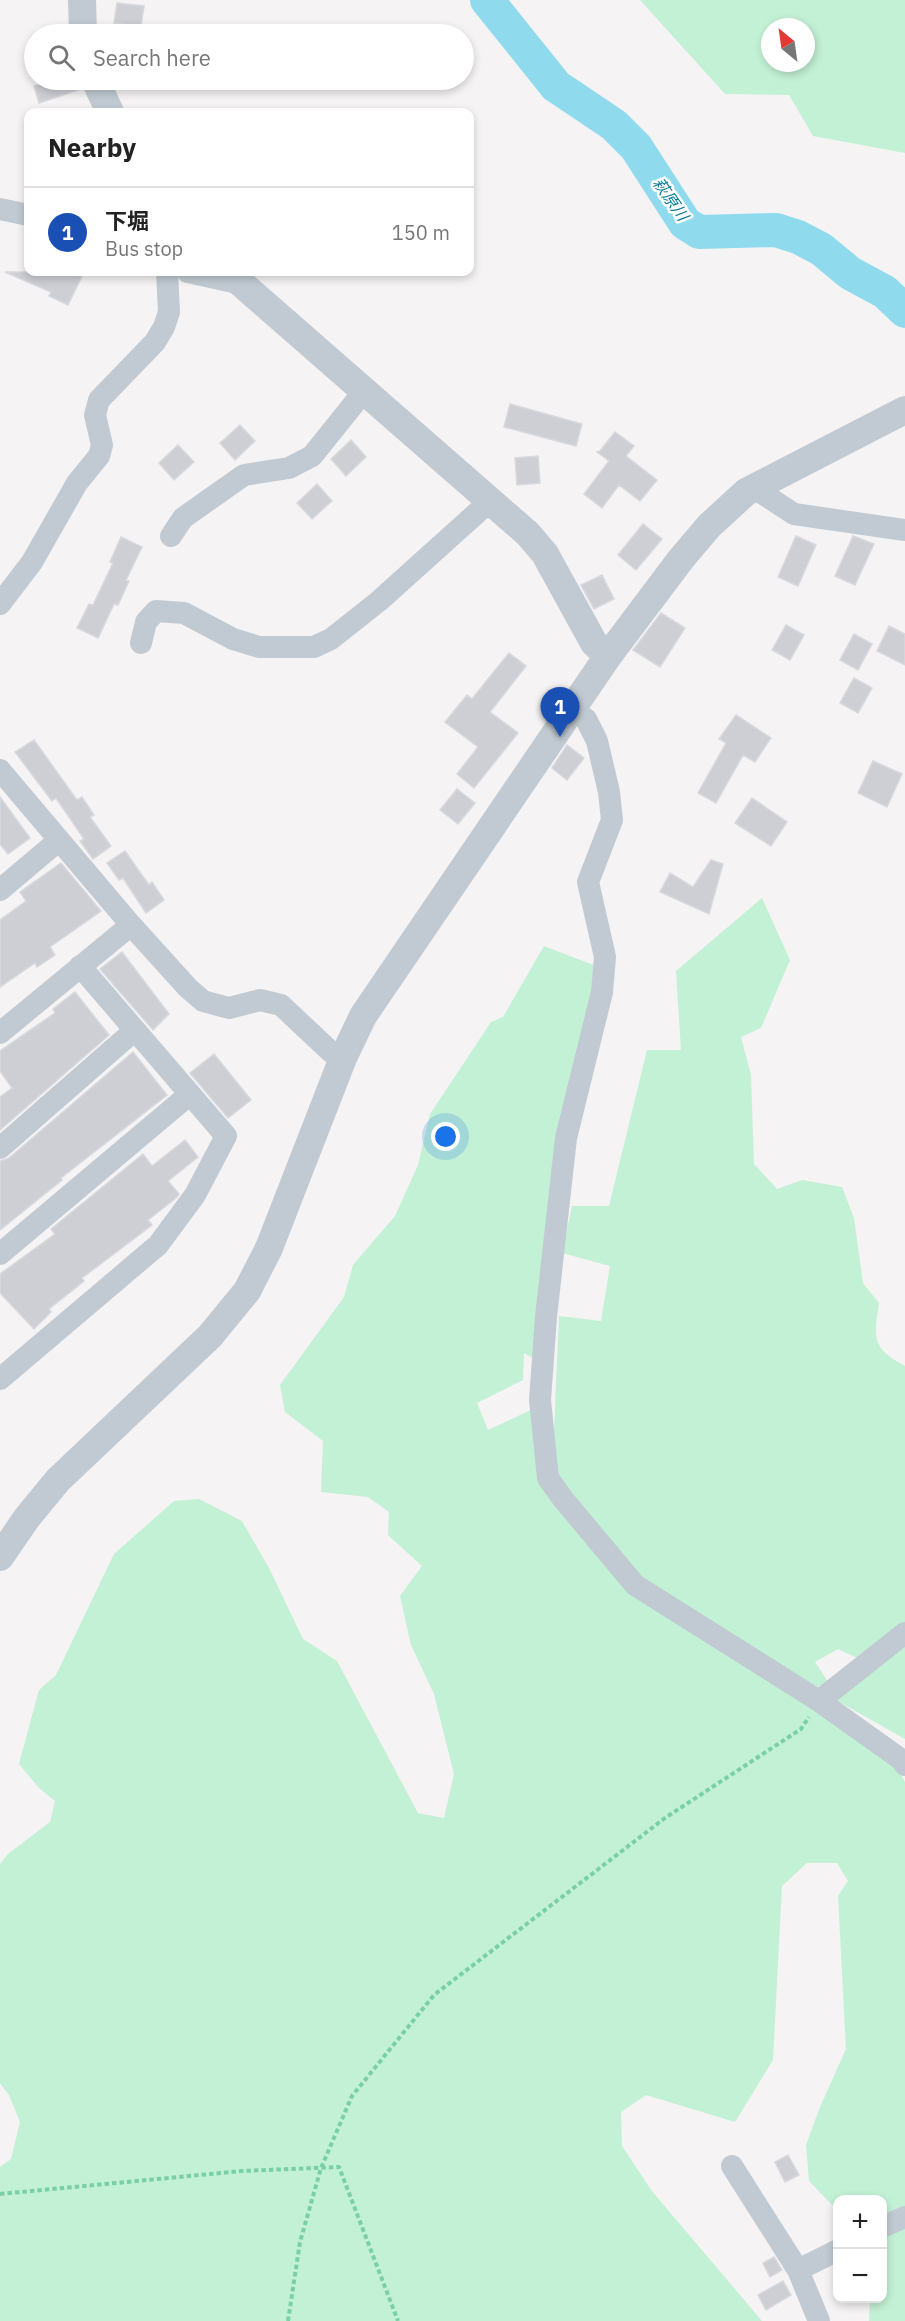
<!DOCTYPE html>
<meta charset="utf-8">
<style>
:root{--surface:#fff;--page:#f2f2f2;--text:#222;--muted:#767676;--line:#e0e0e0;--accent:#0b8043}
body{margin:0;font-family:"IBM Plex Sans","Noto Sans JP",sans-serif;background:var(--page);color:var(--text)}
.controls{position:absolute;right:18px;bottom:18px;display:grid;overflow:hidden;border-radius:12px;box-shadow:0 3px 9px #0003}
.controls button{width:54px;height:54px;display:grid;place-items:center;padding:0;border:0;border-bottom:2px solid var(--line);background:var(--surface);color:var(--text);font:30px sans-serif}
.compass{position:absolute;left:761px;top:18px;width:54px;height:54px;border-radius:50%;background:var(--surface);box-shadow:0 3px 9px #0003;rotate:331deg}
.you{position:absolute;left:446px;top:1137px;width:21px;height:21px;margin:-15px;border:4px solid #fff;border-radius:50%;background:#1a73e8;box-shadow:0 0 0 9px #1a73e833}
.badge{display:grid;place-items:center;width:39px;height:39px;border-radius:50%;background:var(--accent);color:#fff;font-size:20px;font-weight:700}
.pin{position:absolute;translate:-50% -50px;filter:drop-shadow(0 2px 3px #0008)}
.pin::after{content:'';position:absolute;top:32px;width:21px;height:18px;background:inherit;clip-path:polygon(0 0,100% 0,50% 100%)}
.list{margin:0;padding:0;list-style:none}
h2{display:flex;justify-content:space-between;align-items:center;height:78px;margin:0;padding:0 24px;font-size:26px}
h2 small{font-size:20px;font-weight:400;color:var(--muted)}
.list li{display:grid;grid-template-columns:39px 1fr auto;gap:18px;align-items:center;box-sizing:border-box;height:90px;padding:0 24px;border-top:2px solid var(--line)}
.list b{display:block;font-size:22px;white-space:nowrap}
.list p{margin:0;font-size:20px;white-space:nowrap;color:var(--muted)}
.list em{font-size:20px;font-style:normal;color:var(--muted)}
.icon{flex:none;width:33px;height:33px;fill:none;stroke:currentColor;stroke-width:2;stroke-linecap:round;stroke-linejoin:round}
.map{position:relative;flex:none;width:905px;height:2321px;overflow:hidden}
.search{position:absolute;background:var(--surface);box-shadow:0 3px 9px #0003;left:24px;top:24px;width:450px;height:66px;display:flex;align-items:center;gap:15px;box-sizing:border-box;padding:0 21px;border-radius:33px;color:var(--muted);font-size:22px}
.panel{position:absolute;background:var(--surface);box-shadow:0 3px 9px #0003;left:24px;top:108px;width:450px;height:168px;border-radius:12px}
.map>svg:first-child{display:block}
</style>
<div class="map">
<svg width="905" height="2321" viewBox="0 0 905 2321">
<rect width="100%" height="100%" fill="#f5f3f3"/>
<path fill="#c3f1d5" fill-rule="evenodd" d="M640,0H905V153L813,136L789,95L725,94ZM770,27H806V63H770Z
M762,898L790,960L761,1028L741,1037L751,1075L754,1164L777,1189L802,1180L842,1187L854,1218L863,1283L879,1303C874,1338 871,1348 905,1366V1627L857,1658L838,1649L815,1662L829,1683L807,1690L637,1580L552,1476L559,1316L601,1321L610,1266L562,1253L572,1206H609L647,1050H681L676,971Z
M544,946L596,966L535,1359L524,1353L523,1380L477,1403L488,1430L535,1408L540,1479L629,1591L895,1762L905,1782V2210L883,2218L882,2200H838L837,2210L809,2181L806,2145L820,2107L846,2049L838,1896L848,1881L837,1863H807L782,1886L773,2060L735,2122L646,2095L621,2112L622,2146L651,2190L762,2321H0V2167L11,2159L20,2122L9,2095L0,2083V1864L8,1854L50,1822L55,1801L39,1788L19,1764L39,1690L56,1675L114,1554L174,1501L199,1499L242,1521L270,1570L303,1639L337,1661L418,1813L444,1818L454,1774L434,1694L411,1645L400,1596L422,1566L388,1535L389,1512L368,1497L321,1492L323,1441L285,1412L280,1385L344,1297L353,1265L395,1216L418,1165L430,1114L491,1022L503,1017Z
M905,1644V1739L834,1699Z
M905,2223V2321H869L870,2299L882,2298L883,2240Z"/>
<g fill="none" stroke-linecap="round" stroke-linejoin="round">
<path stroke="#90daee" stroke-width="34" d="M487,0L556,86L614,125L636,147L685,223L699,232L776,230L798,237L821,249L850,273L885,292L905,311"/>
</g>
<path fill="#cdcfd5" stroke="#d7d9de" stroke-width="1.5" d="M117,3L144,6L141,26L114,23Z
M57,80H79L81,89L39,103L34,86Z
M5,272H84L68,305L49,296L51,292Z
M510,404L582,424L576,446L504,427Z
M240,425L255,441L235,460L220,443Z
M615,432L634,446L626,456L657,480L640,501L619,485L602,508L584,494L609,461L597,452L600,451Z
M351,440L366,457L346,476L331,459Z
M178,445L194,462L174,480L159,463Z
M538,456L540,483L517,485L515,458Z
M317,484L332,501L312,519L297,503Z
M643,524L662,539L636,570L618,555Z
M796,536L816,545L798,586L778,577Z
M853,536L874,544L855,585L835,576Z
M121,537L142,547L126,580L129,581L118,605L114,604L98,638L77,628L89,604L93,605L113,563L110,562Z
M602,575L614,599L594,609L581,585Z
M661,613L685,628L660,667L633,650Z
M786,625L804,635L790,660L772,650Z
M889,626L905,634V665L877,651Z
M854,634L872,644L858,670L840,660Z
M509,653L526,666L490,712L518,733L474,788L457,774L478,747L445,722L467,695L472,699Z
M854,678L872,688L858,713L840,703Z
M736,715L771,738L755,762L743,755L716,803L698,793L726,743L719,739Z
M34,740L77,800L82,797L94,815L90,817L111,846L93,859L80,841L84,839L56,798L52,801L15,752Z
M567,745L584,758L567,780L552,768Z
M873,761L902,774L887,807L858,793Z
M457,789L475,803L458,824L440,810Z
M0,797L30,838L8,854L0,844Z
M752,798L787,822L771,846L735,823Z
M125,851L149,885L152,882L164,900L146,913L123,878L119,880L107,863Z
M711,860L723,864L709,914L660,892L670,873L693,887Z
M61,863L101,911L50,947L55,955L37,967L35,963L0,987V920L26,901L20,892Z
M122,952L169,1014L153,1030L100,969Z
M75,992L109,1035L0,1130V1097L12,1088L0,1071V1051L55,1013L53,1009Z
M133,1052L167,1095L61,1178L62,1180L0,1230V1161L9,1158Z
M214,1054L251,1100L228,1118L190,1073Z
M185,1140L198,1157L168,1181L179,1194L176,1198L148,1220L152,1225L82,1278L84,1281L49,1309L51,1312L34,1329L0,1293V1274L55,1234L51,1229L143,1154L152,1166Z
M788,2155L799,2175L785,2182L775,2162Z
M774,2257L782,2270L770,2277L763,2263Z
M783,2281L791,2295L766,2310L758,2295Z"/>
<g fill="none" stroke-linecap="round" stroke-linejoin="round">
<path stroke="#7ad0a6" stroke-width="4" stroke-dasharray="4.5 3" stroke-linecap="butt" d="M0,2194L242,2171L339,2167L398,2321
M288,2321L300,2242L321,2168L352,2096L434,1995L665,1818L801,1729L809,1717"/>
<path stroke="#c1cad2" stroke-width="22" d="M0,209L28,215
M188,272L242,284
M754,488L794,514L905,530
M171,536L183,518L244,475L289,468L312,456L365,390
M0,604L32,562L77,483L99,456L102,445L95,415L99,400L155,342L164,327L169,312L167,272
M141,643L146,622L156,611L184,613L233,639L259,647H314L331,639L379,601L490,501
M571,708L586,719L597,741L609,792L612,820L588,882L605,957L602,992L566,1138L546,1317L540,1400L548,1478L563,1499L635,1585L819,1701L902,1760L905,1765
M0,770L131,925L188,988L203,1001L229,1008L260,1000L281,1005L331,1052L343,1058
M0,890L58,841
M0,1033L131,925
M0,1148L135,1030
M0,1254L190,1094
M0,1379L158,1245L195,1195L226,1136L80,966
M819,1701L905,1633
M732,2166L798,2270L819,2321
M882,2227L905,2217
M798,2270L838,2250"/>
<path stroke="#c1cad2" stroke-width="28" d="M82,0L83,34
M95,80L110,112
M228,272L528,534L545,554L594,643L608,656
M0,1557L26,1519L58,1480L210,1336L247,1291L269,1248L343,1058L363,1016L608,656L681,559L709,526L746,492L905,410"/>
</g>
<g text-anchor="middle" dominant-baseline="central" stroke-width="5" stroke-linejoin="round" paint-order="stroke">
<g font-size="16" font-style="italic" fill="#0c7c9b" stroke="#fff">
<text transform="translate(671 199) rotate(55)">萩原川</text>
</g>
</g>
</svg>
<div class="controls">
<button>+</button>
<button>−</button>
</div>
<svg class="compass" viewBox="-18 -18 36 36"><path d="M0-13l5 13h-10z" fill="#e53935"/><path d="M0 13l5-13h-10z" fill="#767676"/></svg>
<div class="you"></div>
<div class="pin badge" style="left:560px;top:737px;background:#1a4fb4">1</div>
<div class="search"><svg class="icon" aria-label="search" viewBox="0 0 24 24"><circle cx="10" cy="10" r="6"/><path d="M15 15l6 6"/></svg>Search here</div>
<section class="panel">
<h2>Nearby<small></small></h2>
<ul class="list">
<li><span class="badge" style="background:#1a4fb4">1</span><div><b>下堀</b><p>Bus stop</p></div><em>150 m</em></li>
</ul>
</section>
</div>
